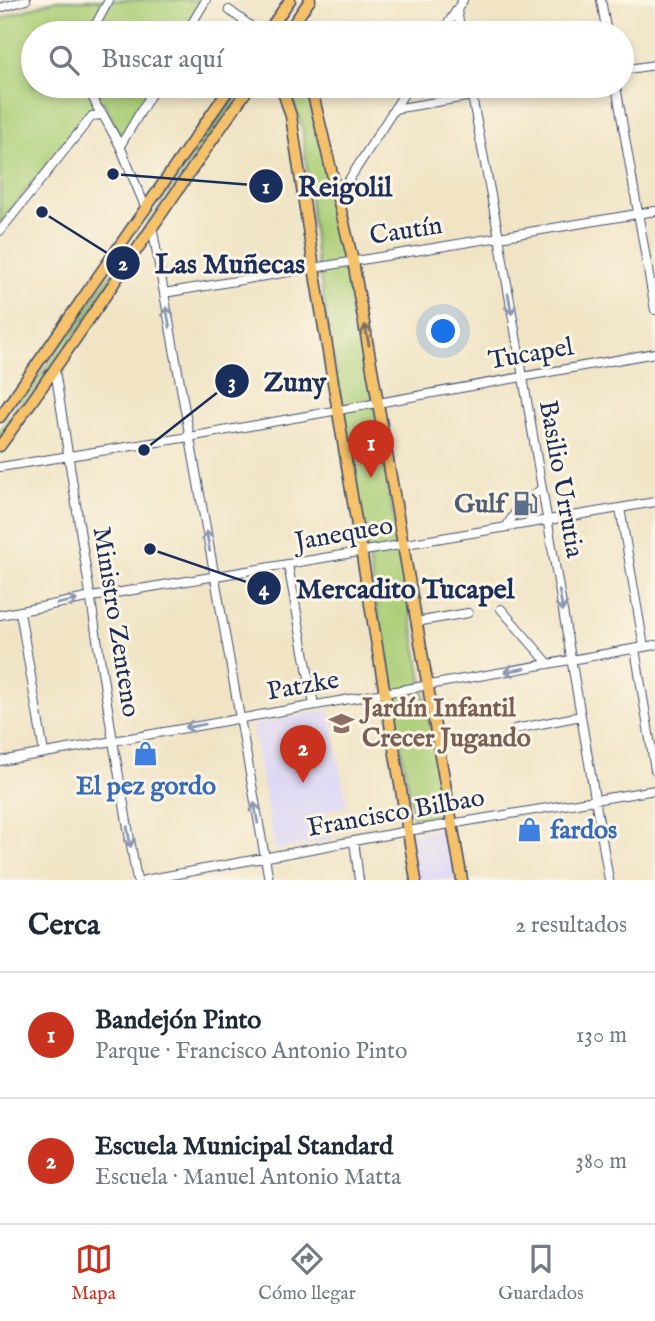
<!DOCTYPE html>
<html lang="es">
<meta charset="utf-8">
<style>
:root{--surface:#fff;--page:#f6f6f7;--text:#1f2937;--muted:#747a83;--line:#e0e1e3;--accent:#c8321e}
body{margin:0;font-family:"IM FELL English",serif;background:var(--page);color:var(--text)}
.you{position:absolute;left:444px;top:332px;width:24px;height:24px;margin:-18px;border:5px solid #fff;border-radius:50%;background:#1a73e8;box-shadow:0 0 0 10px #1a73e833}
.badge{display:grid;place-items:center;width:46px;height:46px;border-radius:50%;background:var(--accent);color:#fff;font-size:23px;font-weight:700}
.pin{position:absolute;translate:-50% -58px;filter:drop-shadow(0 2px 4px #0008)}
.pin::after{content:'';position:absolute;top:37px;width:24px;height:21px;background:inherit;clip-path:polygon(0 0,100% 0,50% 100%)}
.list{margin:0;padding:0;list-style:none}
h2{display:flex;justify-content:space-between;align-items:center;height:91px;margin:0;padding:0 28px;font-size:30px}
h2 small{font-size:23px;font-weight:400;color:var(--muted)}
.list li{display:grid;grid-template-columns:46px 1fr auto;gap:21px;align-items:center;box-sizing:border-box;height:126px;padding:0 28px;border-top:2px solid var(--line)}
.list b{display:block;font-size:26px;white-space:nowrap}
.list p{margin:0;font-size:23px;white-space:nowrap;color:var(--muted)}
.list em{font-size:23px;font-style:normal;color:var(--muted)}
.icon{flex:none;width:38px;height:38px;fill:none;stroke:currentColor;stroke-width:2;stroke-linecap:round;stroke-linejoin:round}
.map{position:relative;flex:none;width:655px;height:880px;overflow:hidden}
.search{position:absolute;background:var(--surface);box-shadow:0 4px 10px #0003;left:21px;right:21px;top:21px;height:77px;display:flex;align-items:center;gap:18px;box-sizing:border-box;padding:0 24px;border-radius:38px;color:var(--muted);font-size:26px}
.sheet{height:343px;background:var(--surface)}
nav{display:flex;justify-content:space-around;align-items:center;box-sizing:border-box;height:98px;border-top:2px solid var(--line);background:var(--surface);font-size:19px;color:var(--muted)}
nav a{display:grid;justify-items:center;gap:4px}
nav .on{color:var(--accent)}
.map>svg:first-child{display:block}
</style>
<div class="map">
<svg width="655" height="880" viewBox="0 0 655 880">
<rect width="100%" height="100%" fill="#fcf5e5"/>
<filter id="ink" filterUnits="userSpaceOnUse"><feTurbulence type="fractalNoise" baseFrequency=".0143" numOctaves="2"/><feDisplacementMap in="SourceGraphic" scale="14" xChannelSelector="R" yChannelSelector="G"/><feConvolveMatrix kernelMatrix="1 2 1 2 8 2 1 2 1" color-interpolation-filters="sRGB"/></filter>
<filter id="wash" filterUnits="userSpaceOnUse"><feTurbulence type="fractalNoise" baseFrequency=".00686" numOctaves="4" result="noise"/><feDisplacementMap in="SourceGraphic" scale="28" xChannelSelector="R" yChannelSelector="G"/><feGaussianBlur stdDeviation="1.57" result="paint"/><feColorMatrix in="noise" values="0 0 0 0 0 0 0 0 0 0 0 0 0 0 0 0 0 1.4 0 .05"/><feComposite in="paint" operator="in"/></filter>
<g filter="url(#wash)">
<rect width="100%" height="100%" fill="#f0e4c5"/>
<path fill="#dcd6f6" d="M330,710L347,806L327,810L332,840L275,850L252,725Z
M450,827L459,880H417L409,835Z"/>
<path fill="#abce77" stroke="#637e6a" stroke-width="2" d="M56,0H204L184,33H33V86H153L122,139L103,101L90,112L0,223V20L16,13Z
M239,86H245L0,443V431L154,213Z
M288,86H306L346,247L447,822L415,827L316,254L302,126Z"/>
</g>
<g filter="url(#ink)">
<g fill="none" stroke-linecap="round" stroke-linejoin="round">
<path stroke="#c5c0b0" stroke-width="8" stroke-dasharray="8 4" stroke-linecap="butt" d="M515,513L522,503L530,498"/>
<defs>
<path id="minor" d="M601,0L607,33
M0,8L26,0
M229,10L260,33
M457,10L461,33
M91,33L109,0
M186,33L206,0
M442,33L463,0
M622,70L655,65
M88,86L97,107L103,115
M470,86L499,237L609,880
M616,86L655,310
M394,109L532,86
M120,146L156,86
M338,197L409,86
M152,226L269,880
M0,231L92,116L103,115L120,146L146,209
M164,293L655,211
M55,370L113,741L137,880
M0,467L189,437L655,353
M530,498L541,489
M620,508L644,647
M525,511L534,522
M506,527L515,513
M288,565L314,705
M501,609L549,664
M20,612L44,753
M0,615L92,597L655,502
M416,622L468,613
M635,649L655,770
M515,729L581,716
M0,761L655,645
M354,841L359,880
M145,880L402,832L655,790"/>
<path id="major" d="M267,33L290,0
M287,33L310,0
M281,86L291,116L314,268L416,880
M311,86L353,261L462,880
M0,417L231,86
M0,446C86,327 166,205 250,86"/>
</defs>
<use href="#minor" stroke="#3b4a6d" stroke-width="10"/>
<use href="#major" stroke="#3b4a6d" stroke-width="13"/>
<use href="#minor" stroke="#fff" stroke-width="8"/>
<use href="#major" stroke="#f5c16b" stroke-width="10"/>
</g>
<defs><path id="oneway-shaft" d="M-6 0H5M1.5-3L5.5 0L1.5 3" fill="none" stroke-width="1.6" stroke-linecap="round" stroke-linejoin="round" transform="scale(1.75)"/></defs>
<g stroke="#8d97ae">
<use href="#oneway-shaft" transform="translate(510 304) rotate(80)"/>
<use href="#oneway-shaft" transform="translate(168 317) rotate(-100)"/>
<use href="#oneway-shaft" transform="translate(208 541) rotate(-100)"/>
<use href="#oneway-shaft" transform="translate(561 601) rotate(80)"/>
<use href="#oneway-shaft" transform="translate(67 602) rotate(-12)"/>
<use href="#oneway-shaft" transform="translate(515 670) rotate(170)"/>
<use href="#oneway-shaft" transform="translate(195 726) rotate(170)"/>
<use href="#oneway-shaft" transform="translate(256 813) rotate(-100)"/>
<use href="#oneway-shaft" transform="translate(129 837) rotate(80)"/>
</g>
<use stroke="#7d7164" href="#oneway-shaft" transform="translate(367 335) rotate(-101)"/>
</g>
<defs>
<symbol id="fuel-bare" viewBox="-9 -9 18 18"><path d="M-5.5-6h7V0h2V4h1.3V-2.5L3-4.5l.8-.8L6-3V5H2.5V1h-1V6h-7ZM-4.2-4.7v3.2H.2V-4.7Z" fill="#5c6f8a" stroke="#fcf5e5" stroke-width="2.5" paint-order="stroke"/></symbol>
<symbol id="school-bare" viewBox="-9 -9 18 18"><path d="M0-5L7-2L0 1L-7-2ZM-4 1L0 2.5L4 1V4Q0 6-4 4Z" fill="#8d6e63" stroke="#fcf5e5" stroke-width="2.5" paint-order="stroke"/></symbol>
<symbol id="shop-bare" viewBox="-9 -9 18 18"><path d="M-5-2.5h2.3a2.7 3.5 0 0 1 5.4 0H5L5.5 6h-11ZM-1.5-2.5h3a1.5 2.3 0 0 0-3 0Z" fill="#3f7fe0" stroke="#fcf5e5" stroke-width="2.5" paint-order="stroke"/></symbol>
</defs>
<g fill-rule="evenodd">
<use href="#fuel-bare" x="508" y="486" width="35" height="35"/>
<use href="#school-bare" x="324" y="706" width="35" height="35"/>
<use href="#shop-bare" x="128" y="736" width="35" height="35"/>
<use href="#shop-bare" x="512" y="812" width="35" height="35"/>
</g>
<g text-anchor="middle" dominant-baseline="central" stroke-width="6" stroke-linejoin="round" paint-order="stroke">
<g font-size="26" fill="#1b2f5e" stroke="#fcf5e5">
<text transform="translate(406 231) rotate(-9)">Cautín</text>
<text transform="translate(531 354) rotate(-10)">Tucapel</text>
<text transform="translate(561 479) rotate(80)">Basilio Urrutia</text>
<text transform="translate(344 534) rotate(-10)">Janequeo</text>
<text transform="translate(116 622) rotate(81)">Ministro Zenteno</text>
<text transform="translate(303 686) rotate(-10)">Patzke</text>
<text transform="translate(396 813) rotate(-10)">Francisco Bilbao</text>
</g>
<g font-size="26" font-weight="bold" fill="#4e5e75" stroke="#fcf5e5" text-anchor="end">
<text x="505" y="504">Gulf</text>
</g>
<g font-size="26" font-weight="bold" fill="#785e54" stroke="#fcf5e5" text-anchor="start">
<text x="362" y="708">Jardín Infantil<tspan x="362" dy="30">Crecer Jugando</tspan></text>
</g>
<g font-size="26" font-weight="bold" fill="#366cbe" stroke="#fcf5e5">
<text x="146" y="786">El pez gordo</text>
<text x="550" y="830" text-anchor="start">fardos</text>
</g>
</g>
<path fill="none" stroke="#1b2f5e" stroke-width="2.5" d="M113 174L266 186M42 212L123 263M144 450L232 381M150 549L264 588"/>
<g fill="#1b2f5e" stroke="#fcf5e5" stroke-width="2.5">
<circle cx="113" cy="174" r="7"/>
<circle cx="42" cy="212" r="7"/>
<circle cx="144" cy="450" r="7"/>
<circle cx="150" cy="549" r="7"/>
<circle cx="266" cy="186" r="18"/>
<circle cx="123" cy="263" r="18"/>
<circle cx="232" cy="381" r="18"/>
<circle cx="264" cy="588" r="18"/>
</g>
<g font-size="21" text-anchor="middle" font-weight="bold" fill="#fff">
<text x="266" y="193">1</text>
<text x="123" y="270">2</text>
<text x="232" y="388">3</text>
<text x="264" y="595">4</text>
</g>
<g font-size="28" text-anchor="middle" font-weight="bold" fill="#1b2f5e" stroke="#fcf5e5" stroke-width="6" stroke-linejoin="round" paint-order="stroke">
<text x="345" y="196">Reigolil</text>
<text x="230" y="273">Las Muñecas</text>
<text x="295" y="391">Zuny</text>
<text x="405" y="598">Mercadito Tucapel</text>
</g>
</svg>
<div class="you"></div>
<div class="pin badge" style="left:371px;top:478px">1</div>
<div class="pin badge" style="left:303px;top:783px">2</div>
<div class="search"><svg class="icon" aria-label="search" viewBox="0 0 24 24"><circle cx="10" cy="10" r="6"/><path d="M15 15l6 6"/></svg>Buscar aquí</div>
</div>
<section class="sheet">
<h2>Cerca<small>2 resultados</small></h2>
<ul class="list">
<li><span class="badge">1</span><div><b>Bandejón Pinto</b><p>Parque · Francisco Antonio Pinto</p></div><em>130 m</em></li>
<li><span class="badge">2</span><div><b>Escuela Municipal Standard</b><p>Escuela · Manuel Antonio Matta</p></div><em>380 m</em></li>
</ul>
</section>
<nav>
<a class="on"><svg class="icon" aria-label="map" viewBox="0 0 24 24"><path d="M3 6l6-2 6 2 6-2v14l-6 2-6-2-6 2zM9 4v14M15 6v14"/></svg>Mapa</a>
<a><svg class="icon" aria-label="directions" viewBox="0 0 24 24"><path d="M12 3l9 9-9 9-9-9zM9 14v-3h6M13 9l2 2-2 2"/></svg>Cómo llegar</a>
<a><svg class="icon" aria-label="saved" viewBox="0 0 24 24"><path d="M7 4h10v16l-5-4-5 4z"/></svg>Guardados</a>
</nav>
